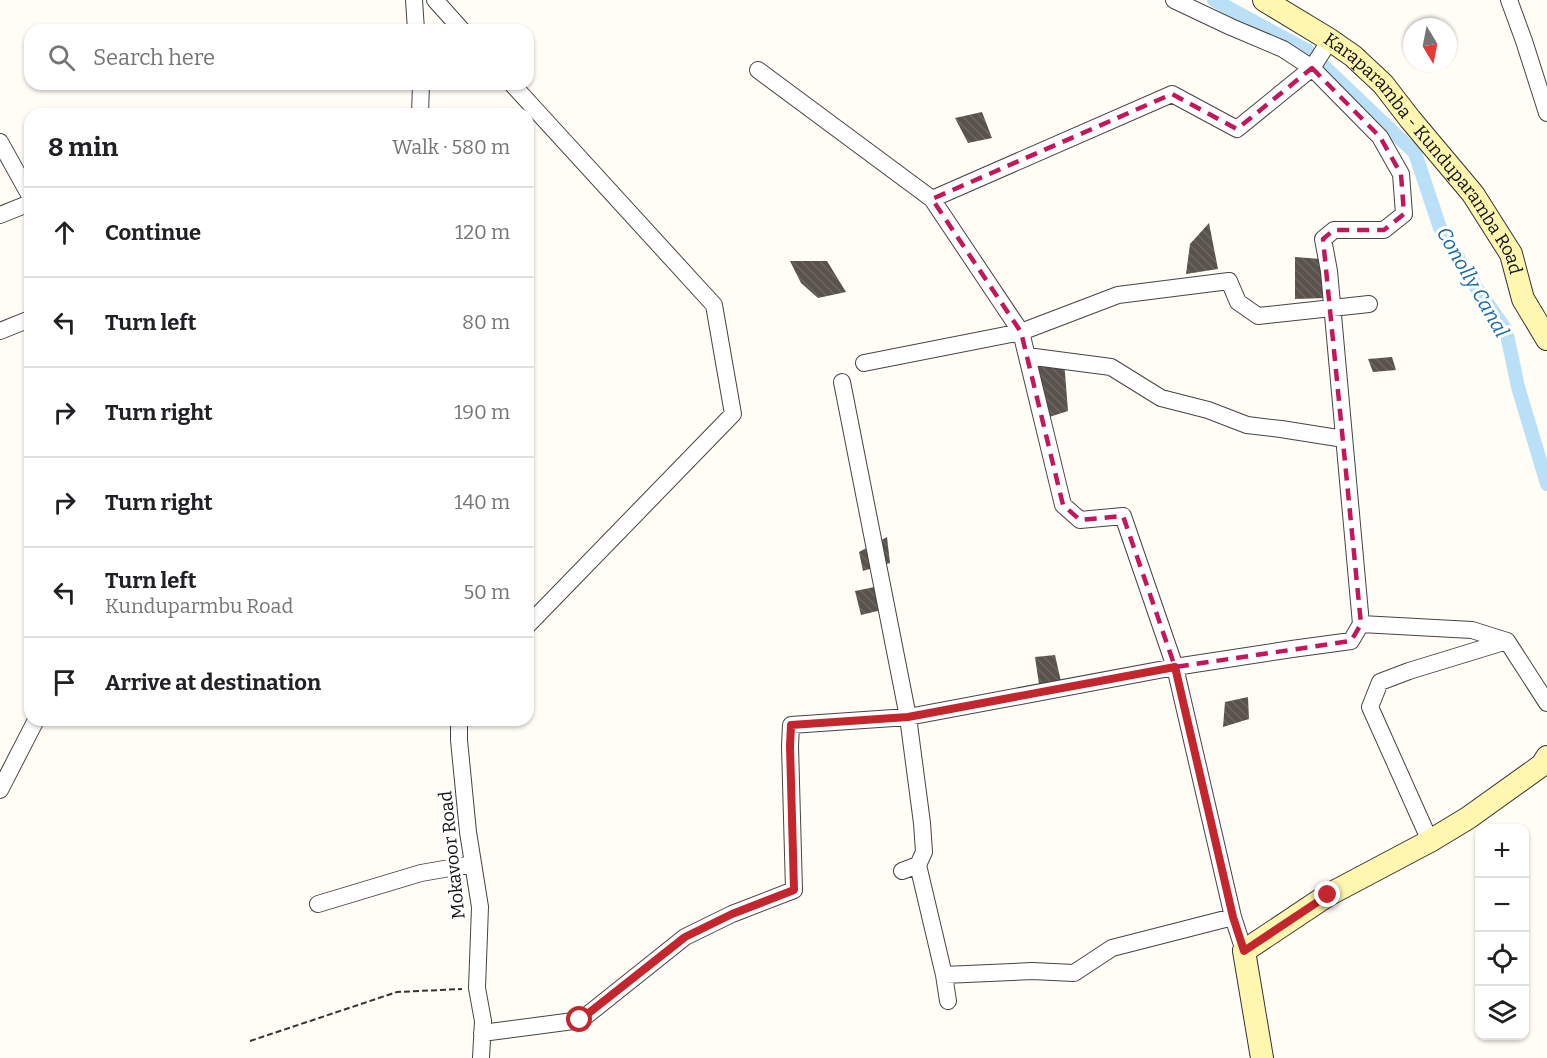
<!DOCTYPE html>
<meta charset="utf-8">
<style>
:root{--surface:#fff;--page:#f2f2f2;--text:#202124;--muted:#757577;--line:#e0e0e0}
body{margin:0;font-family:Bitter,serif;background:var(--page);color:var(--text)}
.controls{position:absolute;right:18px;bottom:18px;display:grid;overflow:hidden;border-radius:12px;box-shadow:0 2px 4px #0004}
.controls button{width:54px;height:54px;display:grid;place-items:center;padding:0;border:0;border-bottom:2px solid var(--line);background:var(--surface);color:var(--text);font:30px sans-serif}
.compass{position:absolute;left:1403px;top:18px;width:54px;height:54px;border-radius:50%;background:var(--surface);box-shadow:0 2px 4px #0004;rotate:170deg}
.stop{position:absolute;width:18px;height:18px;margin:-14px;border:4px solid #c4262e;border-radius:50%;background:#fff}
.stop.end{background:#c4262e;border-color:#fff;box-shadow:0 2px 6px #0008}
.list{margin:0;padding:0;list-style:none}
h2{display:flex;justify-content:space-between;align-items:center;height:78px;margin:0;padding:0 24px;font-size:26px}
h2 small{font-size:20px;font-weight:400;color:var(--muted)}
.list li{display:grid;grid-template-columns:39px 1fr auto;gap:18px;align-items:center;box-sizing:border-box;height:90px;padding:0 24px;border-top:2px solid var(--line)}
.list b{display:block;font-size:22px;white-space:nowrap}
.list p{margin:0;font-size:20px;white-space:nowrap;color:var(--muted)}
.list em{font-size:20px;font-style:normal;color:var(--muted)}
.icon{flex:none;width:33px;height:33px;fill:none;stroke:currentColor;stroke-width:2;stroke-linecap:round;stroke-linejoin:round}
.map{position:relative;flex:none;width:1547px;height:1058px;overflow:hidden}
.search{position:absolute;background:var(--surface);box-shadow:0 2px 4px #0004;left:24px;top:24px;width:510px;height:66px;display:flex;align-items:center;gap:15px;box-sizing:border-box;padding:0 21px;border-radius:18px;color:var(--muted);font-size:22px}
.panel{position:absolute;background:var(--surface);box-shadow:0 2px 4px #0004;left:24px;top:108px;width:510px;height:618px;border-radius:18px}
.map>svg:first-child{display:block}
</style>
<div class="map">
<svg width="1547" height="1058" viewBox="0 0 1547 1058">
<defs>
<pattern id="building-back-hatch" width="6" height="6" patternUnits="userSpaceOnUse" patternTransform="scale(1.5)"><rect width="6" height="6" fill="#5a524d"/><path d="M-1 5l2 2M0 0l6 6M5-1l2 2" fill="none" stroke="#6d6662"/></pattern>
</defs>
<rect width="100%" height="100%" fill="#fffdf5"/>
<g fill="none" stroke-linecap="round" stroke-linejoin="round">
<path stroke="#b9e0f7" stroke-width="14" d="M1214,0L1308,51L1415,153L1440,228L1476,287L1506,330L1518,387L1547,484"/>
</g>
<path fill="url(#building-back-hatch)" d="M982,112L992,138L968,143L955,118Z
M1209,223L1218,269L1186,274L1190,244Z
M1295,257L1321,259L1327,298L1295,299Z
M790,261H827L846,292L818,298L801,283Z
M1392,357L1396,370L1373,372L1368,359Z
M1064,360L1068,411L1040,420L1029,366Z
M887,537L890,563L863,571L859,552Z
M889,584L890,608L861,615L855,591Z
M1055,655L1062,686L1040,691L1035,657Z
M1248,697L1249,719L1223,727L1225,702Z"/>
<g fill="none" stroke-linecap="round" stroke-linejoin="round">
<defs>
<path id="street" d="M414,0L416,30
M435,0L462,30
M1509,0L1524,41L1547,113
M758,70L932,199L1172,94L1237,129L1312,68L1330,40
M512,84L714,305L733,414L528,625
M420,114L421,84
M0,142L30,196
M932,199L1021,332L1063,505L1080,520L1123,516L1175,667L1233,917L1244,951
M0,215L30,203
M0,331L30,319
M1027,356L1111,367L1161,398L1208,410L1247,425L1281,429L1344,439
M864,363L1021,332L1118,295L1229,281L1238,302L1258,316L1369,304
M842,382L908,717L922,823L924,852L918,865L902,871
M1361,624L1472,630L1507,641L1547,703
M459,720V740L468,832L480,907L477,988L483,1021L481,1058
M0,790L36,720
M1430,841L1370,707L1380,682L1409,671L1507,641
M918,865L944,975L948,1001
M318,904L421,873L473,864
M944,975L1032,971L1074,973L1112,948L1233,917
M482,1033L581,1020L685,937L732,914L794,890L790,746L791,725L908,717L1175,667L1292,649L1351,641L1361,624L1329,271L1323,239L1334,230H1384L1404,214L1401,174L1380,137L1312,68L1283,49L1231,27L1174,0"/>
<g id="secondary">
<path id="s1" d="M1264,0L1330,40L1353,56L1383,84L1410,119L1473,194L1511,254L1523,299L1547,339"/>
<path d="M1262,1058L1244,951L1328,895L1430,841L1468,818L1542,765L1547,757"/>
</g>
</defs>
<use href="#street" stroke="#444" stroke-width="18"/>
<use href="#secondary" stroke="#333" stroke-width="24"/>
<path stroke="#333" stroke-width="2" stroke-dasharray="6 3" stroke-linecap="butt" d="M250,1041L397,992L462,989"/>
<use href="#street" stroke="#fff" stroke-width="16"/>
<use href="#secondary" stroke="#fff6b0" stroke-width="22"/>
</g>
<g fill="none" stroke-linecap="round" stroke-linejoin="round">
<path stroke="#c4262e" stroke-width="8" d="M580,1020L685,937L732,914L794,890L790,746L791,725L908,717L1175,667L1233,917L1244,951L1328,895"/>
</g>
<path fill="none" stroke="#c2185b" stroke-width="4.5" stroke-dasharray="12 8" stroke-linejoin="round" d="M1312,68L1380,137L1401,174L1404,214L1384,230H1334L1323,239L1361,624L1351,641L1175,667L1123,516L1080,520L1063,505L1021,332L932,199L1172,94L1237,129Z"/>
<g text-anchor="middle" dominant-baseline="central" stroke-width="6" stroke-linejoin="round" paint-order="stroke">
<g font-size="18" fill="#111" stroke="#fff">
<text stroke="none"><textPath href="#s1" startOffset="226">Karaparamba - Kunduparamba Road</textPath></text>
<text transform="translate(452 855) rotate(-96)">Mokavoor Road</text>
</g>
<g font-size="20" font-style="italic" fill="#1768a6" stroke="#fff">
<text transform="translate(1473 282) rotate(60)">Conolly Canal</text>
</g>
</g>
</svg>
<div class="controls">
<button>+</button>
<button>−</button>
<button><svg class="icon" aria-label="locate" viewBox="0 0 24 24"><circle cx="12" cy="12" r="6"/><path d="M12 2v4M12 18v4M2 12h4M18 12h4"/></svg></button>
<button><svg class="icon" aria-label="layers" viewBox="0 0 24 24"><path d="M12 4l9 5-9 5-9-5zM3 14l9 5 9-5"/></svg></button>
</div>
<svg class="compass" viewBox="-18 -18 36 36"><path d="M0-13l5 13h-10z" fill="#e53935"/><path d="M0 13l5-13h-10z" fill="#757577"/></svg>
<div class="stop" style="left:580px;top:1020px"></div>
<div class="stop end" style="left:1328px;top:895px"></div>
<div class="search"><svg class="icon" aria-label="search" viewBox="0 0 24 24"><circle cx="10" cy="10" r="6"/><path d="M15 15l6 6"/></svg>Search here</div>
<section class="panel">
<h2>8 min<small>Walk · 580 m</small></h2>
<ul class="list">
<li><svg class="icon" aria-label="ahead" viewBox="0 0 24 24"><path d="M12 20V5M6 11l6-6 6 6"/></svg><div><b>Continue</b></div><em>120 m</em></li>
<li><svg class="icon" aria-label="left" viewBox="0 0 24 24"><path d="M17 20v-9H6M10 6l-5 5 5 5"/></svg><div><b>Turn left</b></div><em>80 m</em></li>
<li><svg class="icon" aria-label="right" viewBox="0 0 24 24"><path d="M7 20v-9h11M14 6l5 5-5 5"/></svg><div><b>Turn right</b></div><em>190 m</em></li>
<li><svg class="icon" aria-label="right" viewBox="0 0 24 24"><path d="M7 20v-9h11M14 6l5 5-5 5"/></svg><div><b>Turn right</b></div><em>140 m</em></li>
<li><svg class="icon" aria-label="left" viewBox="0 0 24 24"><path d="M17 20v-9H6M10 6l-5 5 5 5"/></svg><div><b>Turn left</b><p>Kunduparmbu Road</p></div><em>50 m</em></li>
<li><svg class="icon" aria-label="arrive" viewBox="0 0 24 24"><path d="M6 21V4h12l-3 4 3 4H6"/></svg><div><b>Arrive at destination</b></div></li>
</ul>
</section>
</div>
